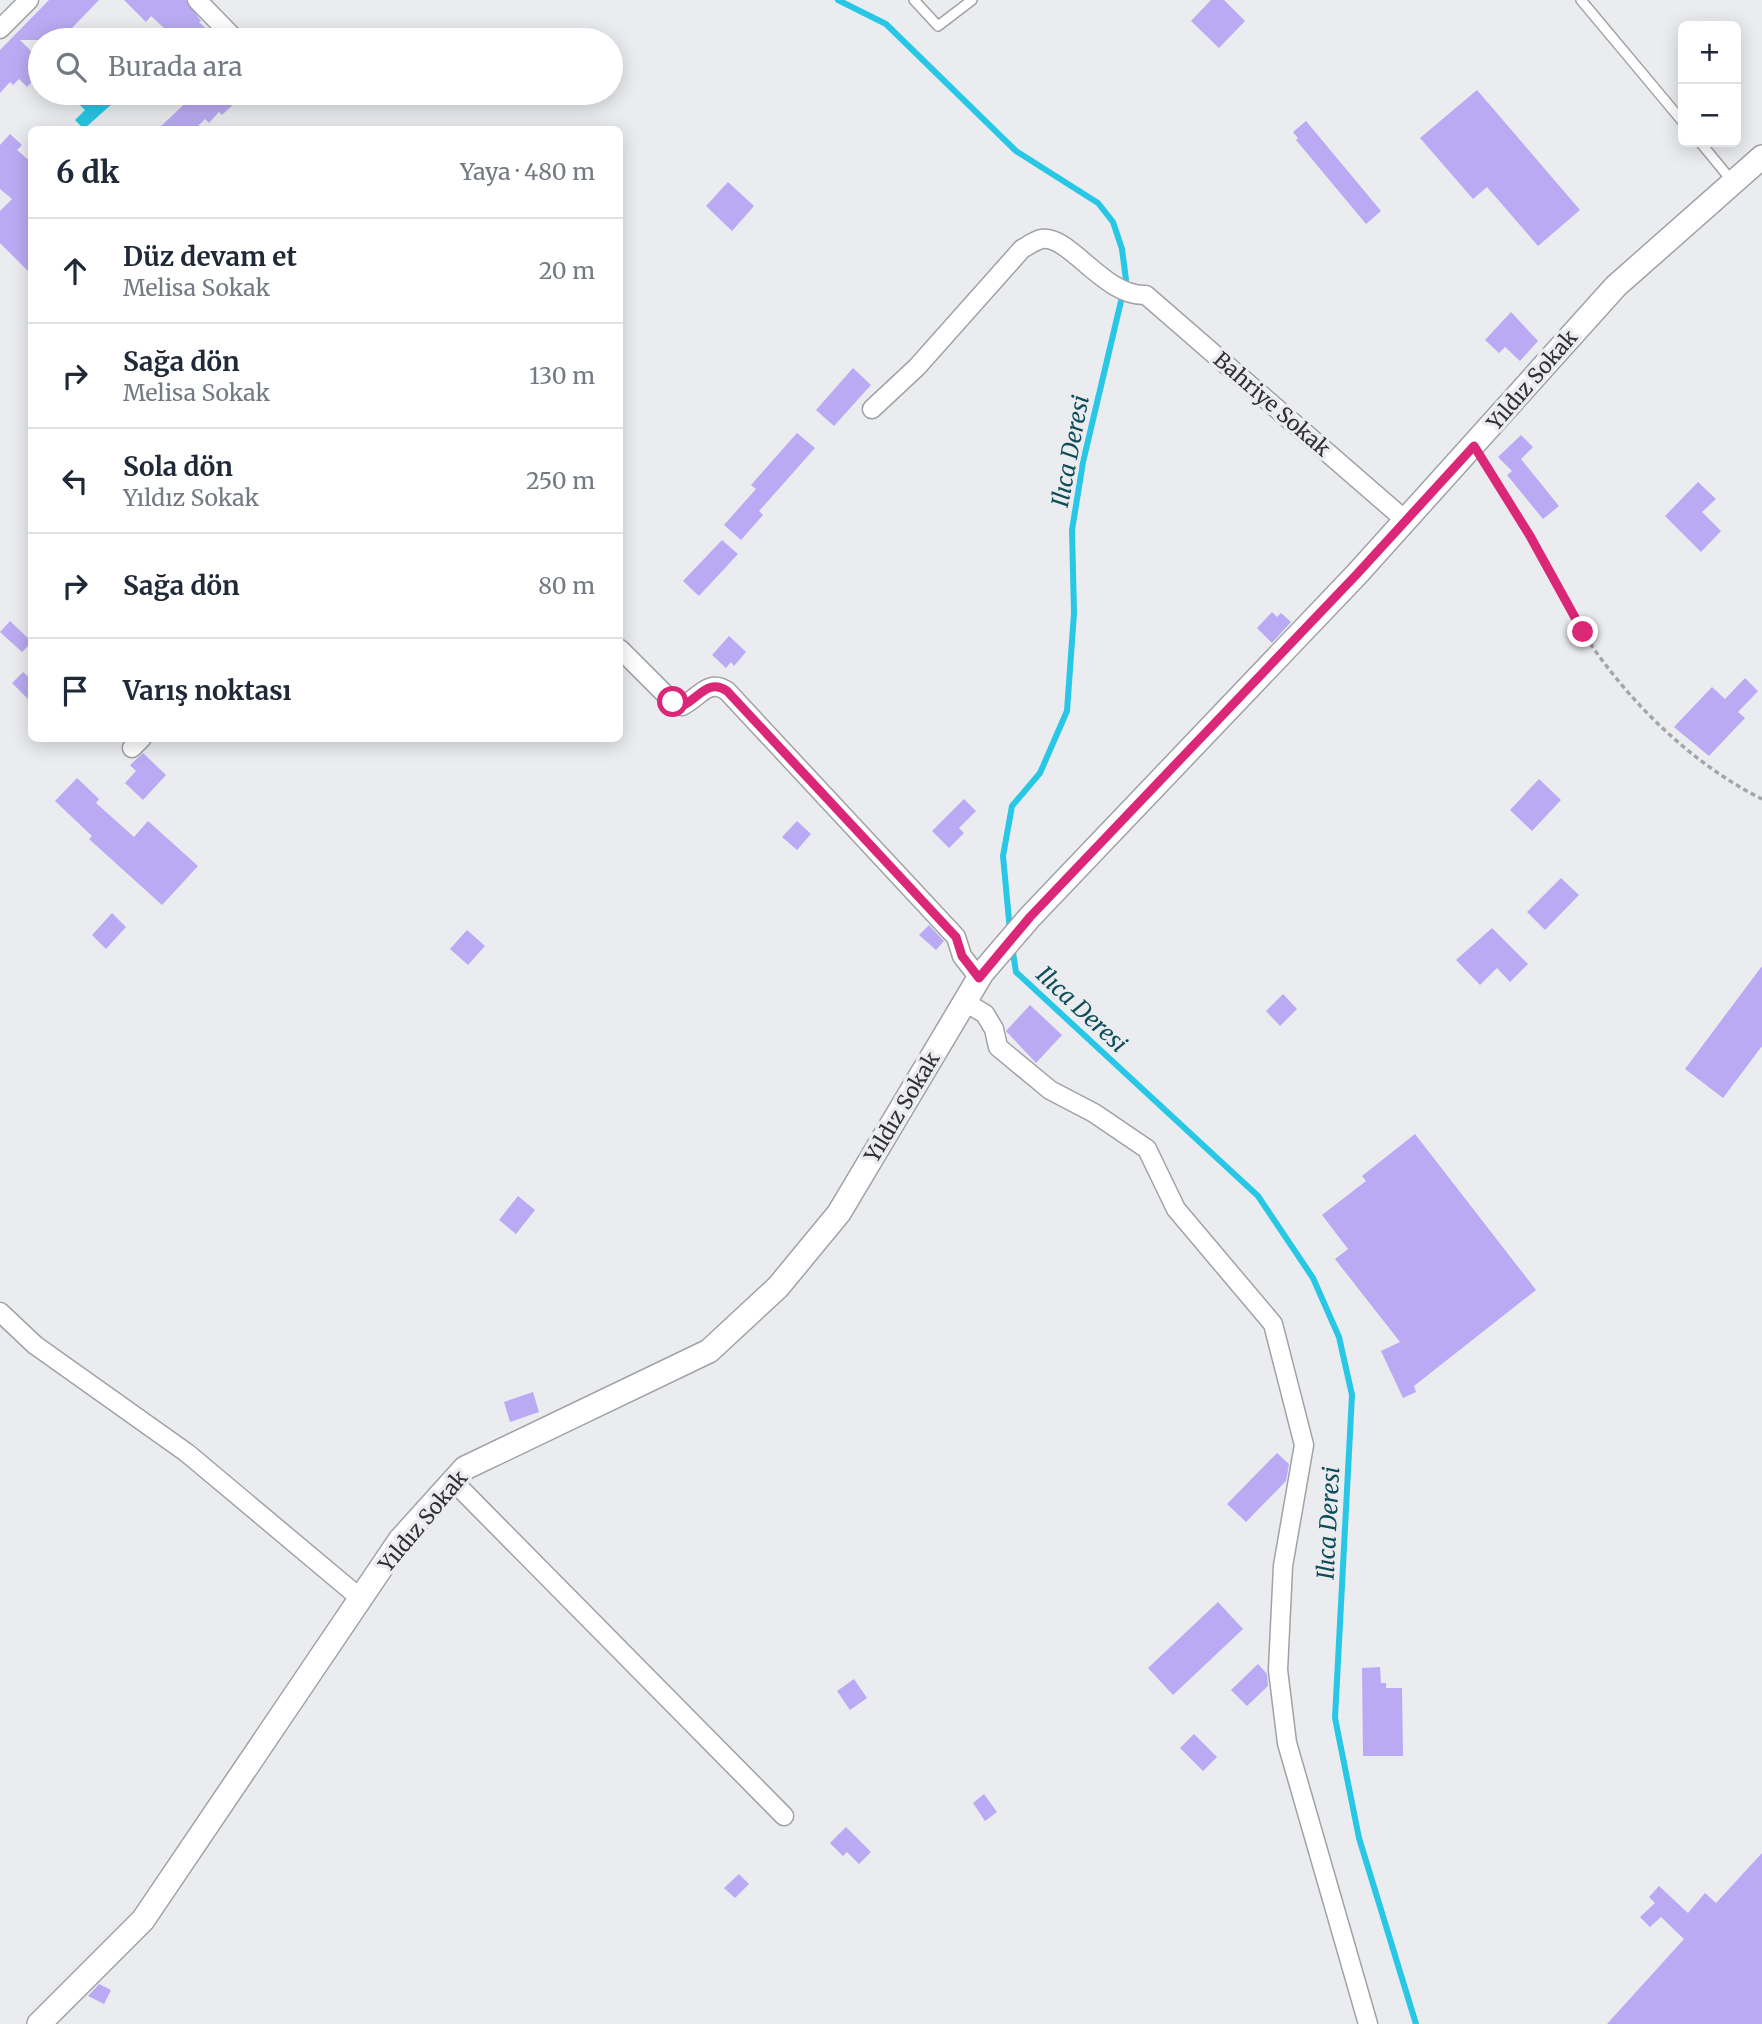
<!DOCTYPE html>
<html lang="tr">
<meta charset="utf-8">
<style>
:root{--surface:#fff;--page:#f6f6f7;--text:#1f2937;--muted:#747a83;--line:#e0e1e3}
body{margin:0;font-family:Merriweather,serif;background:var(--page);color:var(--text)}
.controls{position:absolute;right:21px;top:21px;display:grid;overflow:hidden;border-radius:10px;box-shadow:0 4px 18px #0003}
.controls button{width:63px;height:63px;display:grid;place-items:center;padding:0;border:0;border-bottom:2px solid var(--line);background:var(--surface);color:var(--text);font:35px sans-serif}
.stop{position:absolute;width:21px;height:21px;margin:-16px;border:5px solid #db2777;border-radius:50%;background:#fff}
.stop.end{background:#db2777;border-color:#fff;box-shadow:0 2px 7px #0008}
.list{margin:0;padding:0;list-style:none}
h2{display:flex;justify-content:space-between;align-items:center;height:91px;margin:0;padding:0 28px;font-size:30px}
h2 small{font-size:23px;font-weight:400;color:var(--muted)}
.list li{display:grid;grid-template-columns:46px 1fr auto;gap:21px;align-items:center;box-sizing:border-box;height:105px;padding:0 28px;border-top:2px solid var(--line)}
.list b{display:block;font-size:26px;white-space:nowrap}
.list p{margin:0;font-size:23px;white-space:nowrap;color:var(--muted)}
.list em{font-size:23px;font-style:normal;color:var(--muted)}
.icon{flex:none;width:38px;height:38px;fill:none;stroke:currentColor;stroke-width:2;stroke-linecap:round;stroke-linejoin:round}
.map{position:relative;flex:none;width:1762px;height:2024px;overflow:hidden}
.search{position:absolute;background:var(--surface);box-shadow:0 4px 18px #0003;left:28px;top:28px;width:595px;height:77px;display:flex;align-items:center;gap:18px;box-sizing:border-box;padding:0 24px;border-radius:38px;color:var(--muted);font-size:26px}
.panel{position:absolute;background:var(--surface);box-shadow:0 4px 18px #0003;left:28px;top:126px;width:595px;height:616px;border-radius:10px}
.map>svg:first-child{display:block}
</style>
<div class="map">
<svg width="1762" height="2024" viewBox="0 0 1762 2024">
<rect width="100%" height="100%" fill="#ebecef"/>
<path fill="#28c7e6" d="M90,93H124L84,129L75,120L85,110L79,104Z"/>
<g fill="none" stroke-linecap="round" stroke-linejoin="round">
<path stroke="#28c7e6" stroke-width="6" d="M838,0L886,24L1016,151L1098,203L1113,222L1122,249L1126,280L1083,462L1072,530L1074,613L1067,711L1040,773L1012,806L1003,856L1010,931
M1012,946L1016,972L1258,1196L1313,1278L1339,1337L1352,1395L1335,1718L1359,1838L1416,2024"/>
</g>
<path fill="#baaaf3" d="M49,0H99L70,30L81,40H20L38,58L30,69L37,76L27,87L19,79L13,85L10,82L0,93V50Z
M124,0H186L201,21L199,22L218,40H177L151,16L146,22Z
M1211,0H1224L1245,21L1219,48L1191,21Z
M1477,90L1580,210L1538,246L1487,187L1473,199L1420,138Z
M196,93H245L222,115L219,112L209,123L205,119L194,130H157Z
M1306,121L1381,211L1366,224L1296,140L1298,138L1293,132Z
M10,134L22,145L17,150L32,163V275L0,243V211L12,199L0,189V145Z
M728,182L754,206L732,231L706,206Z
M1511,312L1538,341L1520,361L1505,347L1499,353L1485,340Z
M853,368L871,385L834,426L816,410Z
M797,433L815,448L759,511L763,515L741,540L724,525L756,489L751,485Z
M1521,435L1533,447L1521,459L1559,506L1543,519L1507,475L1512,471L1498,457Z
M1698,482L1716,499L1702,512L1721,531L1701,552L1665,516Z
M722,540L738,554L699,596L683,581Z
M1272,612L1277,617L1281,613L1291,622L1272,643L1257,628Z
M10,621L32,642L22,652L0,632Z
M729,636L746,652L734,666L731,662L726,668L712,655Z
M23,672L32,680V703L12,683Z
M1745,678L1758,691L1738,712L1745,718L1709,756L1674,727L1712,687L1725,699Z
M143,753L166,775L143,800L125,783L136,771L130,765Z
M77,778L99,799L96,803L134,837L148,821L198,866L162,905L89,839L92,836L55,801Z
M1539,779L1561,800L1532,831L1510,810Z
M964,799L976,811L959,828L964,833L949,848L932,831Z
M797,821L811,834L797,850L782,837Z
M1561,878L1579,895L1545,930L1527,912Z
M112,913L126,927L106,949L92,935Z
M929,925L944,941L936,950L919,935Z
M1492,928L1528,964L1510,982L1497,968L1480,985L1456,960Z
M467,930L485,946L468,965L450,949Z
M1762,966V1046L1723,1098L1685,1069Z
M1283,994L1297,1009L1280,1026L1266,1011Z
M1030,1005L1062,1035L1036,1063L1006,1031Z
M1415,1134L1536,1290L1414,1386L1416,1392L1403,1398L1381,1351L1400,1342L1335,1259L1348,1249L1322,1215L1366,1181L1362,1176Z
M518,1196L535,1210L516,1234L499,1220Z
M533,1392L539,1412L510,1422L504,1402Z
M1277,1453L1289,1464L1286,1481L1246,1522L1227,1504Z
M1218,1602L1243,1629L1173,1695L1148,1668Z
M1258,1664L1267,1674L1268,1686L1247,1706L1231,1690Z
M1380,1667L1381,1683H1386V1688H1402L1403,1756H1363L1362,1668Z
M854,1679L867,1698L850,1710L837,1691Z
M1194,1734L1217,1757L1203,1771L1180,1748Z
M984,1794L997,1812L985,1821L973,1803Z
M846,1827L871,1852L859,1864L847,1852L843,1856L830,1843Z
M1762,1853V2024H1607L1684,1939L1661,1917L1650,1927L1640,1917L1655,1903L1649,1897L1659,1886L1688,1913L1705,1893L1716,1903Z
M739,1874L749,1884L735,1898L724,1888Z
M99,1984L111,1990L104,2004L88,1996Z"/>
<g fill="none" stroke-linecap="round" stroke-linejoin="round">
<defs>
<path id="service" d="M914,0L938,26L972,0
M1581,0L1683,122
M1700,142L1732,181"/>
<path id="minor" d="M197,0L236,40
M0,29L29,0
M872,409L917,367L1022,249C1028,246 1035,240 1042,239C1070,235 1104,297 1146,295L1405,520
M620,649L673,702L682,706C699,698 708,678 727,691L956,937L962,956L979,978
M132,748L142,738
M965,1002L985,1014L994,1029L998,1047L1050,1090L1094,1113L1147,1149L1176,1209L1273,1324L1304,1445L1283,1566L1278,1670L1287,1743L1368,2024
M0,1312L35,1345L187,1453L360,1598
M453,1481L784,1816"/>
<path id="tertiary" d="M39,2024L143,1920L400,1540L465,1468L709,1351L778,1287L839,1213L982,973L1030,917L1357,574L1616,286L1762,157"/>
</defs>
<use href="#service" stroke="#a1a2a5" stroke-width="12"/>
<use href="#minor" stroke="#a1a2a5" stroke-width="21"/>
<use href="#tertiary" stroke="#a1a2a5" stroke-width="26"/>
<path stroke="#a5a6a8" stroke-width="3.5" stroke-dasharray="5 3.5" stroke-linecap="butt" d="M1484,460C1523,514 1547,577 1583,633C1627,700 1690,763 1762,799"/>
<use href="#service" stroke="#fff" stroke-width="9"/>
<use href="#minor" stroke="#fff" stroke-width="18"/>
<use href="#tertiary" stroke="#fff" stroke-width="23"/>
</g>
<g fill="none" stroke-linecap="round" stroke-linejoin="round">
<path stroke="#db2777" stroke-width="9" d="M673,702L682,706C699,698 708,678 727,691L956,937L962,956L979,978L1030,917L1357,574L1474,446L1530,536L1583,632"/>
</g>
<g text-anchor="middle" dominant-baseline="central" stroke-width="7" stroke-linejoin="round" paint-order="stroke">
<g font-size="21" fill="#303031" stroke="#ebecef">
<text transform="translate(1532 380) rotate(-49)">Yıldız Sokak</text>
<text transform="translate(1272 404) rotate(41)">Bahriye Sokak</text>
<text transform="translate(902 1107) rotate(-59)">Yıldız Sokak</text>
<text transform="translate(423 1521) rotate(-50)">Yıldız Sokak</text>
</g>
<g font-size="23" font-style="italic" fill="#0d4d59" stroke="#ebecef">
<text transform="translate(1070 451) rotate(-79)">Ilıca Deresi</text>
<text transform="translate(1082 1009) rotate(43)">Ilıca Deresi</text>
<text transform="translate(1328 1523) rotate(-87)">Ilıca Deresi</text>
</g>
</g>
</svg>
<div class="controls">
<button>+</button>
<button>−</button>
</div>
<div class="stop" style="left:673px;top:702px"></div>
<div class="stop end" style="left:1583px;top:632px"></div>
<div class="search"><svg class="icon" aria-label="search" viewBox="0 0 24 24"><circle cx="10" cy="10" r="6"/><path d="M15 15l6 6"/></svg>Burada ara</div>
<section class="panel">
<h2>6 dk<small>Yaya · 480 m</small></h2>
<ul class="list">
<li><svg class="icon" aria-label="ahead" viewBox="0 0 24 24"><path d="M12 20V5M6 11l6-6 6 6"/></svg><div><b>Düz devam et</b><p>Melisa Sokak</p></div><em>20 m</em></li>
<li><svg class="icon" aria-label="right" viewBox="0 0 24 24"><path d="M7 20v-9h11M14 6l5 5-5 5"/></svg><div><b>Sağa dön</b><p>Melisa Sokak</p></div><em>130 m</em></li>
<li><svg class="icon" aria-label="left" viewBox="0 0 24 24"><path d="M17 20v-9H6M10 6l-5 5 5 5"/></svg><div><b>Sola dön</b><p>Yıldız Sokak</p></div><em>250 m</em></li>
<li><svg class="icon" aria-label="right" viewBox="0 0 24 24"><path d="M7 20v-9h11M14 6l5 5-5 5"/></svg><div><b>Sağa dön</b></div><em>80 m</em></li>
<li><svg class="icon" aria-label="arrive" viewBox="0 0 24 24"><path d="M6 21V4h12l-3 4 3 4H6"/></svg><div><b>Varış noktası</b></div></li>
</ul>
</section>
</div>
